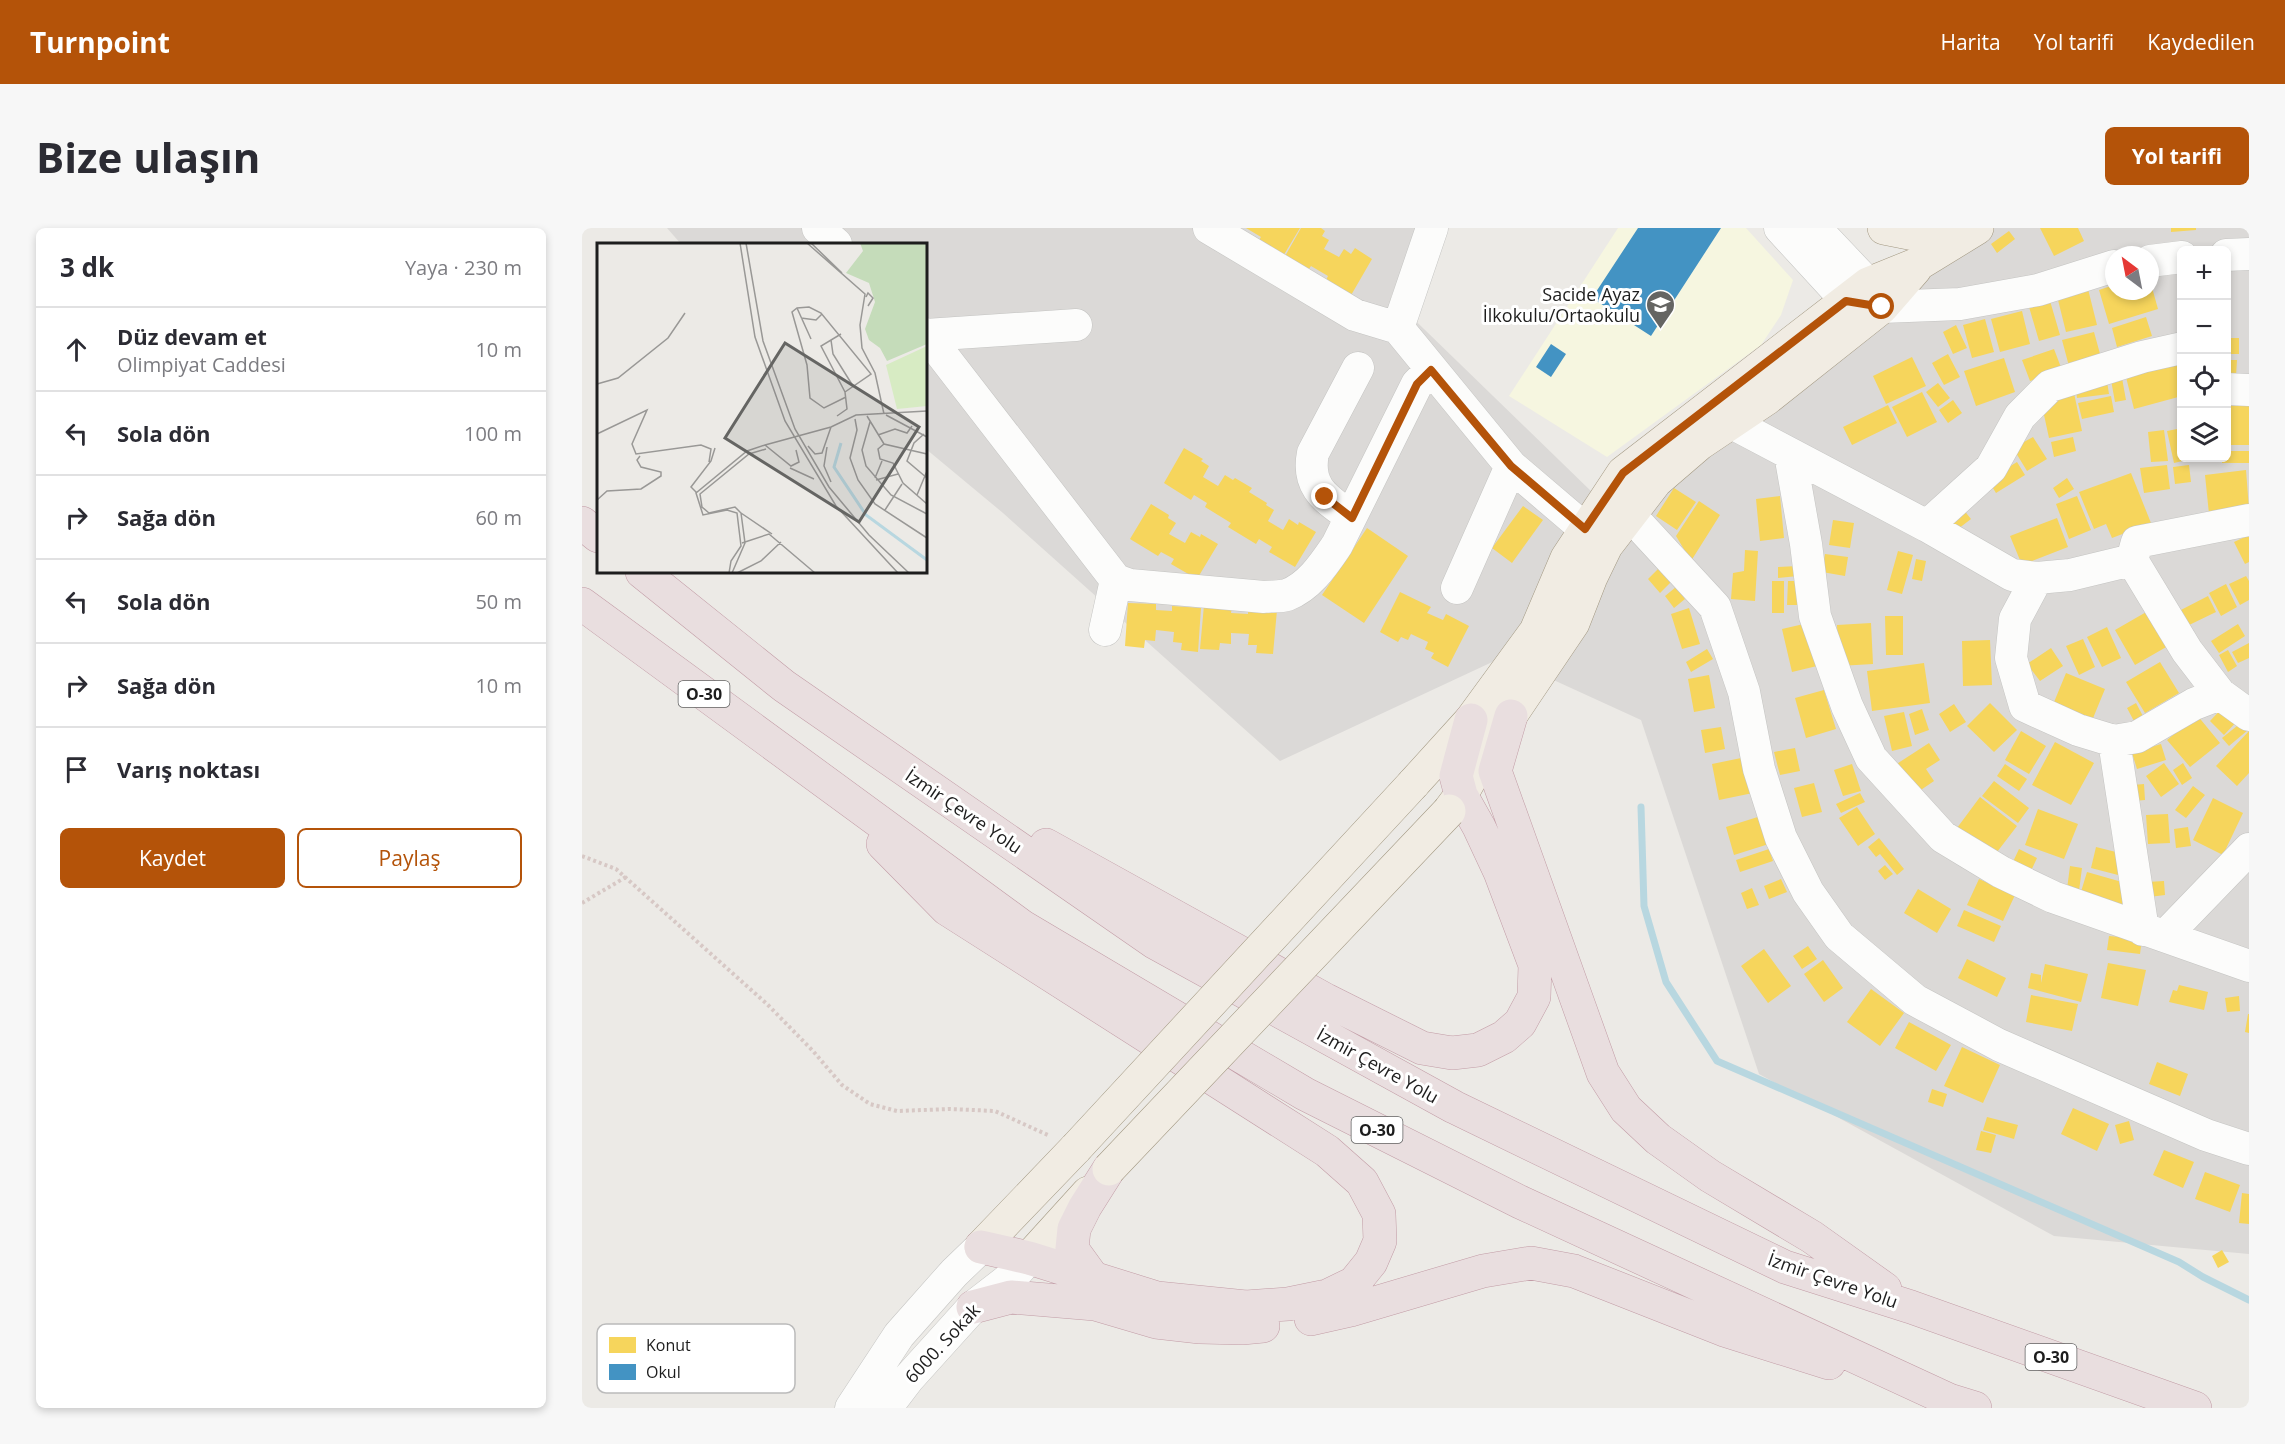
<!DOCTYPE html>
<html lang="tr">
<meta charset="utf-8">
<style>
:root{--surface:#fff;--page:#f7f7f7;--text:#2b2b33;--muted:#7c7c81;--line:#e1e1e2;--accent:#b45309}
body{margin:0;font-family:"Open Sans",sans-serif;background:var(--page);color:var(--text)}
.controls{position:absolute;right:18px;top:18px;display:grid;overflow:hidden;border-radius:9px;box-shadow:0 3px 9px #0003}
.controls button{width:54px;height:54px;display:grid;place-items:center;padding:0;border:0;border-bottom:2px solid var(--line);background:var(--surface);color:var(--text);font:30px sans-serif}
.compass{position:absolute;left:1523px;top:18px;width:54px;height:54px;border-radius:50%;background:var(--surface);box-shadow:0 3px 9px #0003;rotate:328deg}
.stop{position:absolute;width:18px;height:18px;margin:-14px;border:4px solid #b45309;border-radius:50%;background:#fff}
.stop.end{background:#b45309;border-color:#fff;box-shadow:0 2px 6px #0008}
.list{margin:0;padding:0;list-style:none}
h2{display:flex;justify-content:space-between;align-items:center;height:78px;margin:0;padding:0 24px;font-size:26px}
h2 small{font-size:20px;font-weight:400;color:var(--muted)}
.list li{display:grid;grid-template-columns:39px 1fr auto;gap:18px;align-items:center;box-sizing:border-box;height:84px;padding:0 24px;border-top:2px solid var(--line)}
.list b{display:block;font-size:22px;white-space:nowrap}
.list p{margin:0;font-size:20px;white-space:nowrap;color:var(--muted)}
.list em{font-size:20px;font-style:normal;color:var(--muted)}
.actions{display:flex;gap:12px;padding:18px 24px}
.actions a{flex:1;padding:14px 0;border:2px solid var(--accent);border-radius:9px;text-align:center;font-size:21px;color:var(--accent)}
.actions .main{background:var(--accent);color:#fff}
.icon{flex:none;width:33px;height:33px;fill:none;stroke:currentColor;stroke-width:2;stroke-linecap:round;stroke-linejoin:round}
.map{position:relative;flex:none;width:1667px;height:1180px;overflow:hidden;border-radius:9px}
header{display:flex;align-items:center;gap:36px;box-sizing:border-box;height:84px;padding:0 30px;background:var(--accent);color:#fff}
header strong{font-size:28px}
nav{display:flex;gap:33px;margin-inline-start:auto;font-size:21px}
.intro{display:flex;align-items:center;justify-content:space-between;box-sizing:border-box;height:144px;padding:0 36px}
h1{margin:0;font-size:42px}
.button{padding:15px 27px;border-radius:9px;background:var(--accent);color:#fff;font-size:21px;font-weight:700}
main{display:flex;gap:36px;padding:0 36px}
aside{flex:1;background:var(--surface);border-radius:9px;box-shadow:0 3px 9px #0003}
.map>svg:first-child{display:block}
</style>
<header>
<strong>Turnpoint</strong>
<nav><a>Harita</a><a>Yol tarifi</a><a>Kaydedilen</a></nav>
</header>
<div class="intro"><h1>Bize ulaşın</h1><a class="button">Yol tarifi</a></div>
<main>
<aside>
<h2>3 dk<small>Yaya · 230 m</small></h2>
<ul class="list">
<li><svg class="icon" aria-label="ahead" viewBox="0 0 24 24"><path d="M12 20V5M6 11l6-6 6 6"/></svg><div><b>Düz devam et</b><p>Olimpiyat Caddesi</p></div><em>10 m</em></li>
<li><svg class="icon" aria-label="left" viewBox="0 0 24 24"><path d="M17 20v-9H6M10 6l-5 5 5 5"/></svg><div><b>Sola dön</b></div><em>100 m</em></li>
<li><svg class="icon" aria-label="right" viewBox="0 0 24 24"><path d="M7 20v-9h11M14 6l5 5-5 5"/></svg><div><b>Sağa dön</b></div><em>60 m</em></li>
<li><svg class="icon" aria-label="left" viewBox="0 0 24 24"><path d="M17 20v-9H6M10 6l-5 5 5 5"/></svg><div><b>Sola dön</b></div><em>50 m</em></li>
<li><svg class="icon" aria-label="right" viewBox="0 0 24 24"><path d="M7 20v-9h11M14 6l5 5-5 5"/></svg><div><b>Sağa dön</b></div><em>10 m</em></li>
<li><svg class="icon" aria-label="arrive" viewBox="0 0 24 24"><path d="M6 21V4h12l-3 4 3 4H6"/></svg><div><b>Varış noktası</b></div></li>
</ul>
<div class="actions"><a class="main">Kaydet</a><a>Paylaş</a></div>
</aside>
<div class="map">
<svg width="1667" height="1180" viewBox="0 0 1667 1180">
<rect width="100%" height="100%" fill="#eceae6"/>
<path fill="#dbd9d7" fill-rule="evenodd" d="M85,0H837L809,69L1012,266L1373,0H1667V1026L1472,1008L1177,846L1059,492L921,429L698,533L421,285L344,221V16H99ZM1600,22H1644V230H1600ZM1532,27H1568V63H1532Z"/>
<path fill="#f6f6e0" d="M1036,0H1164L1211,52L1199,87L1179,117L1025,229L927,168Z"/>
<path fill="#f6d55c" d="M664,0H718L700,30L675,15L679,9Z
M719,0H739L743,3L740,8L747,12L742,21L757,29L762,21L769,26L773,20L790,31L768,69L743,54L746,48L729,38L725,44L702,30Z
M1458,0H1496L1502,13L1472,28Z
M1589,0H1614V2L1589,4Z
M1427,3L1433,11L1415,25L1409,16Z
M1569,56L1576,81L1527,96L1517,62L1532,57V63H1568Z
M1505,57L1515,97L1484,104L1474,64Z
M1644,59H1647V89H1644Z
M1466,66L1478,107L1457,113L1445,72Z
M1440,83L1448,116L1418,124L1409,91Z
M1564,89L1570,108L1535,119L1530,100Z
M1403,91L1412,124L1390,130L1381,97Z
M1374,97L1385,120L1371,126L1361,104Z
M1512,104L1520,133L1488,142L1480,112Z
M1644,110H1657V126H1644Z
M1472,121L1480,142L1448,153L1440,132Z
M1366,126L1378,149L1362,157L1350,135Z
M1593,128L1600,155V168L1552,181L1542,141Z
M1330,129L1344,158L1304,176L1291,148Z
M1422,130L1433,164L1394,178L1382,143Z
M1644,132H1655L1654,148H1644Z
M1524,147L1527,166L1495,170L1493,152Z
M1540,150L1544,172L1533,174L1529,152Z
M1356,155L1368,170L1356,179L1344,164Z
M1340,164L1355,194L1325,209L1310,179Z
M1492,165L1500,203L1467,210L1459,173Z
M1529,168L1532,184L1500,191L1496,175Z
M1371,172L1380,185L1366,195L1357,182Z
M1644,173H1667V217H1644Z
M1306,177L1315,195L1270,217L1261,199Z
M1600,200V230H1613L1592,235L1585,203Z
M1582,202L1586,233L1569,234L1566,204Z
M1451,209L1465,231L1445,243L1431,220Z
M1491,209L1494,223L1472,229L1469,214Z
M602,220L621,231L619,233L627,238L621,249L636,258L643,247L651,252L653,250L670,260L667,264L685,275L684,277L692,282L686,293L701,302L707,291L716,297L717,294L734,304L713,339L687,324L690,319L677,311L674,316L646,299L649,295L623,279L625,275L612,267L609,272L582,255Z
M1644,223H1667V235H1640V230H1644Z
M1435,234L1443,247L1414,265L1406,252Z
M1585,237L1588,261L1562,265L1558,240Z
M1607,237L1609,254L1593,256L1591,239Z
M1664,242L1667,281L1627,286L1623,247Z
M1549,245L1569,295L1530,310L1524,296L1512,301L1497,264Z
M1485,250L1492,261L1477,270L1471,260Z
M1092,260L1114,274L1095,302L1074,288Z
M1198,268L1202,310L1178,313L1174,271Z
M1495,268L1509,302L1487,311L1474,276Z
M1117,273L1138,287L1109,333L1094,308Z
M569,276L587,287L586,290L594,295L587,306L603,315L609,304L618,309L619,306L636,316L615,351L589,336L592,331L579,324L576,328L548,311Z
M1377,276L1389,291L1372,304L1360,290Z
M941,278L961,292L930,335L910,320Z
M1475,290L1486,319L1440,337L1428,308Z
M1251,292L1272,295L1268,320L1247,317Z
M785,300L826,328L782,395L740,367Z
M1667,307V334L1663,336L1652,314Z
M1163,322L1176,323L1173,373L1149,371L1151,345L1162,343Z
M1316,323L1331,327L1320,366L1305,362Z
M1243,326L1266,329L1263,348L1240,344Z
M1334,331L1344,333L1340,353L1330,351Z
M1216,338V348L1196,350V339Z
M1077,340L1090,353L1078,365L1066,351Z
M1664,348L1667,353V372L1658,377L1647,356Z
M1190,353H1202V385H1190Z
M1206,353H1218V377H1205Z
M1644,356L1655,379L1639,388L1627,365Z
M1094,359L1103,371L1092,380L1083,368Z
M818,364L849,379L845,385L861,392L864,386L887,398L866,439L849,430L852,425L843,421L846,414L829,406L826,412L819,409L816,414L798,404Z
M1626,368L1634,384L1603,399L1595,384Z
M546,375L574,376V382L590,383V378L619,380L616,424L599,422L600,415L591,414L592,404L574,402L573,413L563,412L562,420L543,418Z
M622,377L650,379L649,385L666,386V380L695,382L691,426L674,425L675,417H666L667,406L649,405V416L638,415L637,422L618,421Z
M1107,380L1118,416L1100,421L1089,386Z
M1566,383L1586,418L1553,437L1533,402Z
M1303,388H1321V427H1304Z
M1226,395L1235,438L1210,444L1200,401Z
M1289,395L1291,436L1257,438L1255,397Z
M1656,396L1663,408L1637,425L1629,413Z
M1525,399L1539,430L1520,439L1505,409Z
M1501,411L1513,439L1497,447L1484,418Z
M1408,412L1410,457L1381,458L1380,413Z
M1667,415V430L1656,435L1650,424Z
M1469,420L1481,438L1458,453L1445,436Z
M1125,421L1131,431L1109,444L1104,434Z
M1646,422L1655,438L1646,444L1637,427Z
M1578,434L1597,465L1563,485L1544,454Z
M1342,435L1348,475L1290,483L1285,443Z
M1484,445L1523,461L1509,495L1470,479Z
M1127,447L1133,480L1112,484L1106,451Z
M1242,462L1254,501L1224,510L1213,470Z
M1408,475L1435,502L1412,524L1385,498Z
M1554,475L1562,490L1553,495L1545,480Z
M1372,476L1384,494L1368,504L1357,486Z
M1644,476L1658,490L1642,507L1628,493Z
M1340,481L1347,502L1333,507L1327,486Z
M1322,484L1330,518L1310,523L1302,488Z
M1615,487L1638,515L1608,539L1585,512Z
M1660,494L1666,502L1647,518L1640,510Z
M1139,499L1143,521L1123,525L1119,502Z
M1439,503L1464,518L1447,546L1423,532Z
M1667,503V545L1655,558L1634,538Z
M1473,514L1512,535L1489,577L1450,557Z
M1347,515L1358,532L1344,541L1352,553L1330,568L1310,539Z
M1579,516L1584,532L1555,541L1550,525Z
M1213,520L1218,543L1198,547L1192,524Z
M1164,529L1171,565L1137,572L1130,536Z
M1582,535L1597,556L1579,569L1564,548Z
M1601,535L1610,550L1600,557L1591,542Z
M1270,536L1279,563L1261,568L1252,542Z
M1423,536L1445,551L1437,563L1415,548Z
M1412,553L1447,580L1436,595L1400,568Z
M1232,555L1240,584L1220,589L1212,560Z
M1562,556L1563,572L1552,573L1551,557Z
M1611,558L1623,567L1604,590L1593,582Z
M1278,565L1283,574L1259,585L1254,576Z
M1398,569L1435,598L1412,628L1375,600Z
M1631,570L1661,585L1641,627L1611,612Z
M1275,579L1293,606L1276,618L1257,590Z
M1456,581L1496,596L1482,631L1443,617Z
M1586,586L1588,615L1566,616L1564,587Z
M1182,587L1190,615L1152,627L1144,599Z
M1606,599L1609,618L1594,620L1592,601Z
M1297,610L1322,641L1315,647L1298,626L1294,629L1286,619Z
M1514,619L1542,626L1536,647L1509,640Z
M1187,621L1191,633L1158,644L1154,632Z
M1437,621L1455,630L1447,647L1429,638Z
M1303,637L1311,646L1303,652L1296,643Z
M1488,638L1500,640L1497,663L1485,661Z
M1505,644L1547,656L1541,679L1498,667Z
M1199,651L1205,664L1187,671L1182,658Z
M1397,651L1433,667L1421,693L1385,677Z
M1582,653L1583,667L1567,669L1565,654Z
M1170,660L1177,677L1165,681L1159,665Z
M1336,661L1369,681L1355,705L1322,685Z
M1382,682L1419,698L1412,714L1375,698Z
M1527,708L1560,711L1558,726L1525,722Z
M1226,718L1235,731L1220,741L1211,728Z
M1182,721L1209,758L1186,775L1159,738Z
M1385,731L1424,750L1415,769L1376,750Z
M1241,732L1261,760L1242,774L1222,746Z
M1526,735L1564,742L1556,778L1519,770Z
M1463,736L1506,746L1499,774L1446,760L1449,745L1459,747V755Z
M1597,757L1626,764L1622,782L1587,774L1591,762L1595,763Z
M1289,761L1322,785L1298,818L1265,794Z
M1449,767L1496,776L1490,803L1444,794Z
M1657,768L1658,783L1645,784L1643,770Z
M1666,786H1667V805L1663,804Z
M1327,794L1369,817L1354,843L1313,820Z
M1380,819L1418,837L1401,875L1362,858Z
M1575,834L1606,846L1598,868L1567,856Z
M1350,861L1365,866L1361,879L1346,874Z
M1491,880L1527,896L1515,923L1479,906Z
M1405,889L1436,897L1432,911L1401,902Z
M1547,893L1552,912L1538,916L1533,897Z
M1399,903L1414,907L1409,925L1394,922Z
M1582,922L1612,934L1601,960L1571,947Z
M1623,944L1658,957L1648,984L1613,971Z
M1660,965L1667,966V996L1657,995Z
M1640,1022L1647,1034L1636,1040L1630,1028Z"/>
<path fill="#4393c3" d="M1056,0H1139L1069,108L1010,70Z
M969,116L984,126L969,149L954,139Z"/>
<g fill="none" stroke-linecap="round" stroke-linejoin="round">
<path stroke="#b8d7e0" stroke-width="7" d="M1059,579L1062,678L1084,754L1135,833L1597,1034L1621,1049L1667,1072"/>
<defs>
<path id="minor" d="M236,0L254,16
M627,0L773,87L816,100
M850,0L816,100L929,238L875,360
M1198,0L1265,73L1300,79L1378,76L1456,62L1532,38
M1233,0L1286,56L1299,78
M1644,27L1667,26
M1568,33L1600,29
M344,106L534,352L548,357L682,369C689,368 698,369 705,367C728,358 742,336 755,317L835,156L849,142
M344,107L494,97
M1644,161L1667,162
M1150,195L1345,298L1430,347L1455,350L1488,347L1550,332L1555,314L1667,292
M1208,226L1224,316L1233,388L1265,478L1289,530L1361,609L1419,644L1471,669L1667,738
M929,238L1003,301
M1048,287L1133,379L1162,464L1177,541L1199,610L1226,664L1257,708L1333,772L1417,817L1624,907L1667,921
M769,289C745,271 724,260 731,225L776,140
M1345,298L1409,240L1438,188L1468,158L1560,129L1600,120
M1550,332L1605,423L1638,466
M1455,350L1433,391L1429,430L1443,478L1496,502L1532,513L1555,509L1612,476L1638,466L1667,487
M523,402L534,352
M1532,513L1561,702
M1583,708L1667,621
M269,1180L317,1107L372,1045L399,1019
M304,1180L326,1151L391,1079L431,1048L447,1030"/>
<path id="major" d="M1302,0L1372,14
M831,556L889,492L954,403L985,330L1041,245L1286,56L1338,35L1395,0
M867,583L879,567L900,530L991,395L1009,349L1024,318L1074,253L1117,216L1184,171L1300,79L1333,41
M399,1019L494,920
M447,1030L506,965"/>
<path id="highway" d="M0,295L16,308
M60,344L202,458L572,714L872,879L1203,1039L1329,1079L1613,1180
M0,376L441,699L723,866L938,974L1367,1172L1393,1180
M929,488L913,543L1021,845L1044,881L1076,911L1128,948L1230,1009L1303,1061
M301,616L365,681L745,923L780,954L797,986L798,1013L789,1034L772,1055L745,1068L706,1076L664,1079L575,1070L447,1030L399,1019
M464,617L744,772L840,820L870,825L896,822L922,809L938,795L952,769L953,737L918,644L897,599L879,567L874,548L889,492
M511,1050L490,1021L492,1001L503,979L527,941
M391,1079L429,1069L513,1076L574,1094L618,1099L660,1100L681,1098
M729,1091L769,1082L901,1043L949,1035L992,1043L1142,1102L1247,1135"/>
</defs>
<use href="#minor" stroke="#c4c4c2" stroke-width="33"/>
<use href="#major" stroke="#a29882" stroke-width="34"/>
<use href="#highway" stroke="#c29ca6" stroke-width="34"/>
<path stroke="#d7c8c5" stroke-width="4" stroke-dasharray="3 3" stroke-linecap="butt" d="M0,628L34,641L185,776L231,823L260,857L288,876L315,883L368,881L413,883L468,908
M0,675L44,649"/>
<use href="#minor" stroke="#fcfcfb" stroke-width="32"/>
<use href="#major" stroke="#f1ece3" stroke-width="33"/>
<use href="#highway" stroke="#e9dedf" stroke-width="33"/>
<defs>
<path id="major-bridge" d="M494,920L831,556
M527,941L867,583"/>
</defs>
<use href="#major-bridge" stroke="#a29882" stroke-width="34" stroke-linecap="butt"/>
<use href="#major-bridge" stroke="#f1ece3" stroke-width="33"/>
</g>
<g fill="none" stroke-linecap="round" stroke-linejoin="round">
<path stroke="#b45309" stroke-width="8" d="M743,269L770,290L835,156L849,142L929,238L1003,301L1041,245L1264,73L1300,79"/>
</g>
<defs>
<symbol id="school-pin" viewBox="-11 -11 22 30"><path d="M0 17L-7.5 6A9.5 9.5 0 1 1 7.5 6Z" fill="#656563" stroke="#fff"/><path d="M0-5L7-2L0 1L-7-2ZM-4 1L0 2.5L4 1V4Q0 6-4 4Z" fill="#fff"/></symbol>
</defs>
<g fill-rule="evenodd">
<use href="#school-pin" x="1062" y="60" width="33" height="45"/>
</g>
<g text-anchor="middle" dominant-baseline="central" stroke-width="6" stroke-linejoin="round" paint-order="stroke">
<g fill="#fff" stroke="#616161" stroke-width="1.5">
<rect x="96.5" y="453" width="51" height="26" rx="4.5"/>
<rect x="769.5" y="889" width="51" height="26" rx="4.5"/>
<rect x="1443.5" y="1116" width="51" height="26" rx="4.5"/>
</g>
<g font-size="16" font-weight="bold" fill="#1d1d1d">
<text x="122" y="466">O-30</text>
<text x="795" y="902">O-30</text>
<text x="1469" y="1129">O-30</text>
</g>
<g font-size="18" fill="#1d1d1d" stroke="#fff" text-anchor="end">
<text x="1058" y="66">Sacide Ayaz<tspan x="1058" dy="21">İlkokulu/Ortaokulu</tspan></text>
</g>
<g font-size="18" fill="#1d1d1d" stroke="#fff">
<text transform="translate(382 583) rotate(34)">İzmir Çevre Yolu</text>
<text transform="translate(796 837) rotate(29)">İzmir Çevre Yolu</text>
<text transform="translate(1251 1052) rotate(19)">İzmir Çevre Yolu</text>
<text transform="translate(360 1115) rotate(-47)">6000. Sokak</text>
</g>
</g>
<g transform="translate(15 15)">
<rect width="330" height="330" fill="#eceae6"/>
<path d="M330,103V163L300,166L289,122Z" fill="#d7ebc3"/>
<path d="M263,0H330V101L290,118L283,105L272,97L268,86L278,59L272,40L249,30L266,8Z" fill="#c5dcba"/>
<path fill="none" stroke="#b8d7e0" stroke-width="3" d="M244,200L237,224L269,272L330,317"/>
<path fill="none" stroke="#999896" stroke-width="1.5" d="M143,0L158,94L188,178L239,263L301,330M149,0L166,98L198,186L232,244L272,292L312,330M210,0L268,51L263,82L265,105L278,130L287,171M214,0L245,30M269,54L271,50L276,55L271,63M200,65L214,96M204,75L219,77L225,71M244,91L224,103L248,149M234,97L236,111L256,143M0,141L21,135L71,95L88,70M289,172L330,194M240,173L250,166L248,149L274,131L224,70L212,64L200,65L195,69L210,122L213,155L227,165L249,154M270,173L287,201L330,211M258,176L260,187L253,215L261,237L278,261L330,295M273,179L265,207L269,223L294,252L330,271M0,191L50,167L35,201L39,211L104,202L114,206L112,219M327,191L317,200L310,218L330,235M281,192L298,186L310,190L315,183M287,201L281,206L283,216L296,220L306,240L330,261M168,202L234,184L259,172L330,168M168,202L194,223L202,219L199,207M211,203L218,211L225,210L234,184M230,204L227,223L234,239M193,225L217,236M278,235L285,218M279,237L301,231M100,250L94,244L114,218L118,205M320,252L330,228M0,257L10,248L44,246L64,233V229L44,224L40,217L43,213M288,267L305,241M144,270L175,291M145,300L172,291L218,330M132,330L134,318L144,303L140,270L130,267L106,272L99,250L150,208L168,202M135,330L148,300L144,270L138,264L112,270L105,264L103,251L152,211L169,206M140,330L164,318L184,299"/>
<path fill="#656563" fill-opacity="0.15" stroke="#656563" stroke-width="3" d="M188,100L322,184L262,279L128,195Z"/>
<rect width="330" height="330" fill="none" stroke="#1d1d1d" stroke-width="3"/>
</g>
<rect x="15" y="1096" width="198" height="69" rx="9" fill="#fff" stroke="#bbb" stroke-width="1.5"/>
<rect x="27" y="1109" width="27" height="16" fill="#f6d55c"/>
<rect x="27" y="1136" width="27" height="16" fill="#4393c3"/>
<g font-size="16" fill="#1d1d1d">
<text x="64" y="1123">Konut</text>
<text x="64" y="1150">Okul</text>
</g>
</svg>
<div class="controls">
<button>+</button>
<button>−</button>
<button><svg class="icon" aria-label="locate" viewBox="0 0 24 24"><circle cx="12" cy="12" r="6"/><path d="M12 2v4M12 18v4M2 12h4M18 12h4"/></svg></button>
<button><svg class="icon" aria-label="layers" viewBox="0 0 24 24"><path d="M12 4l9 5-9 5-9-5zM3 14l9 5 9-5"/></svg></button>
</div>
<svg class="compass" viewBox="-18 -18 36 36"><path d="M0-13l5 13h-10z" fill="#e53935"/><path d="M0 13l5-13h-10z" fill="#7c7c81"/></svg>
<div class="stop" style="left:1300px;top:79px"></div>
<div class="stop end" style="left:743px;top:269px"></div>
</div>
</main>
